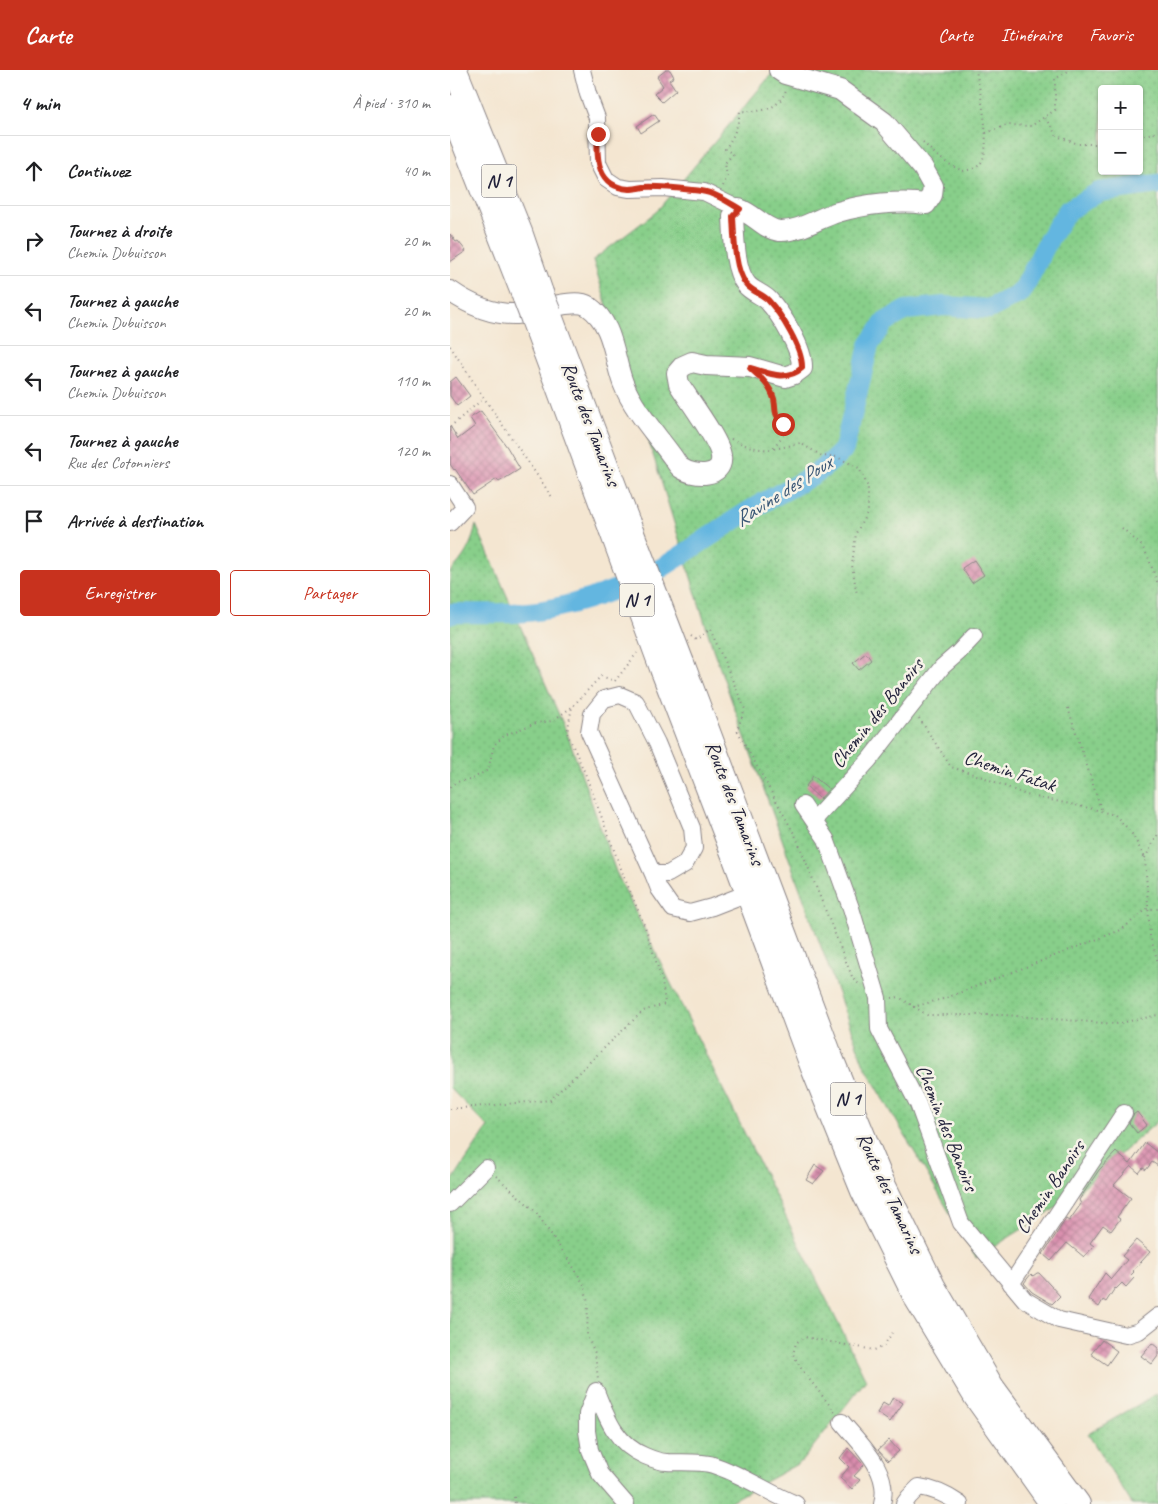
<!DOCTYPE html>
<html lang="fr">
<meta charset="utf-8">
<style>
:root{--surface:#fff;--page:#f2f2f2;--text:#202124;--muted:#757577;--line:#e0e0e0;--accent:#c8321e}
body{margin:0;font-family:Caveat,sans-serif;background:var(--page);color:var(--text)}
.controls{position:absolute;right:15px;top:15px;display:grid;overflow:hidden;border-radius:5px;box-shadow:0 1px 4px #0004}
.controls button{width:45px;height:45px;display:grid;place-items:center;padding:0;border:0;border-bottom:1px solid var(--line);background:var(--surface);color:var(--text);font:25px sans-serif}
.stop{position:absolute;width:15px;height:15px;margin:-11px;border:4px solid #c8321e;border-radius:50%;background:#fff}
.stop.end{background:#c8321e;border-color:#fff;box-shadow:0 1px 5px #0008}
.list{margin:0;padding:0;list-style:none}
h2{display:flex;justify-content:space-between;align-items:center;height:65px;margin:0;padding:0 20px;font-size:21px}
h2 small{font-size:16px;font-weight:400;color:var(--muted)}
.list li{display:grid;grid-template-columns:32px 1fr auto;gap:15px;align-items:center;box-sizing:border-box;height:70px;padding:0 20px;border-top:1px solid var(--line)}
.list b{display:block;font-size:19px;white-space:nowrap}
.list p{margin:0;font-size:16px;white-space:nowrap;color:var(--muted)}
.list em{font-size:16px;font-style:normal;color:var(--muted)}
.actions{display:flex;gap:10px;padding:15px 20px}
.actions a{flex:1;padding:11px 0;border:1px solid var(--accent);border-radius:5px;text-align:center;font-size:18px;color:var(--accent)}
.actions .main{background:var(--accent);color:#fff}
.icon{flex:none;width:28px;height:28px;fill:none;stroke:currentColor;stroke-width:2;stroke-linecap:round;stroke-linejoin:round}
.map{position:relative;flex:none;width:708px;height:1434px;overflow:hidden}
header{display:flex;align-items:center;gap:30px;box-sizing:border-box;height:70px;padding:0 25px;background:var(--accent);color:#fff}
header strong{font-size:24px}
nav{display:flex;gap:28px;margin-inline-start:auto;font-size:18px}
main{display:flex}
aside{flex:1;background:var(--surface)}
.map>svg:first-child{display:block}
</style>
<header>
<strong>Carte</strong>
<nav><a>Carte</a><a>Itinéraire</a><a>Favoris</a></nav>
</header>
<main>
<aside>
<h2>4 min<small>À pied · 310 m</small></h2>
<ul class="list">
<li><svg class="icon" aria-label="ahead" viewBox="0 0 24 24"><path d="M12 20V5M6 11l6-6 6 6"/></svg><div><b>Continuez</b></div><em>40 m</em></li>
<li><svg class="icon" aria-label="right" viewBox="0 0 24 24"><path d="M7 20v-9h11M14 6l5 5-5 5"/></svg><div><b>Tournez à droite</b><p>Chemin Dubuisson</p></div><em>20 m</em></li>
<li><svg class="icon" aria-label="left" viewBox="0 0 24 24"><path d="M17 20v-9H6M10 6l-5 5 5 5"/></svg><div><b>Tournez à gauche</b><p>Chemin Dubuisson</p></div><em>20 m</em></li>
<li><svg class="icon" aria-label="left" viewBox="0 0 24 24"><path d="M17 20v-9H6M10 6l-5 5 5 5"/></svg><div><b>Tournez à gauche</b><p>Chemin Dubuisson</p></div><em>110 m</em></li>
<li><svg class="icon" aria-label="left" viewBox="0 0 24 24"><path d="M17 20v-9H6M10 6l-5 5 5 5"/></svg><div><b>Tournez à gauche</b><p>Rue des Cotonniers</p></div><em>120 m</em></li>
<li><svg class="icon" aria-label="arrive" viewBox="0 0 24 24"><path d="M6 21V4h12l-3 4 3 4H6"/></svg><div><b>Arrivée à destination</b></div></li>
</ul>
<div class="actions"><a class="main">Enregistrer</a><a>Partager</a></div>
</aside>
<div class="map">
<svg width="708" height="1434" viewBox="0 0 708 1434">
<defs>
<pattern id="grass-dots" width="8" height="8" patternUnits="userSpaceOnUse" patternTransform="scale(1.25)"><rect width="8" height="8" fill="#88cf8a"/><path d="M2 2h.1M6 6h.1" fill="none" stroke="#75b178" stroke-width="1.8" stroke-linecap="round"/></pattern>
<pattern id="building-cross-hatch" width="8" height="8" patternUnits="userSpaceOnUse" patternTransform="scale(1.25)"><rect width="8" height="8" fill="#d98bac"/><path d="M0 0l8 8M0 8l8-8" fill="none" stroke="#b0718d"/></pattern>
</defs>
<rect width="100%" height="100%" fill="#f7f3e8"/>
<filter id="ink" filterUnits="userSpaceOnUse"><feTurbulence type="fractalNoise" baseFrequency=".02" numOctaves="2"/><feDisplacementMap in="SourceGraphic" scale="10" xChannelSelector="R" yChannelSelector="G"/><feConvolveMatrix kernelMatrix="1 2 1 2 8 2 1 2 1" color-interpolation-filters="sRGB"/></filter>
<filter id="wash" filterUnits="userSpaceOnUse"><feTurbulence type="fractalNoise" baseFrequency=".0096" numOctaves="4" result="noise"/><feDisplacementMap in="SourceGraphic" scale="20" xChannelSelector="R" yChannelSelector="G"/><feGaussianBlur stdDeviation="1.12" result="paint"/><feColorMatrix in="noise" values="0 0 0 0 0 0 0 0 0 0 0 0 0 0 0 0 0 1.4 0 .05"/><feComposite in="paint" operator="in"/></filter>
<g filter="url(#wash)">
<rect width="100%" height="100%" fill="#f4e6d1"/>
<path fill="url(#grass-dots)" stroke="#557862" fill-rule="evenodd" d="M325,0H708V1051L617,1131L526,1188L414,995L263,579L143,190L206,142ZM652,19H689V101H652Z
M26,455L117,663L166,802L416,1310L351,1392L275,1434H0V1114L38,1057L0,1018V502C15,487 21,476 26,455Z
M708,1323V1434H682L638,1364Z"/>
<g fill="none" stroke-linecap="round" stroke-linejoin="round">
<path stroke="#64b6e0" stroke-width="20" d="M0,545L2,543C32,543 64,545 93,540C131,534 180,516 213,497C246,477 276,454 309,435C337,418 372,405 394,379L419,275L435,252L456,240L494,236L539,239L572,222L600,167L618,140L649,122L708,114"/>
</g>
<g id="blocks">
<path fill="url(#building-cross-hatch)" d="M216,0H220L224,7L219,10L226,20L212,32L204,24L213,16L207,7Z
M204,44L209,51L191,63L187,56Z
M0,164L6,172L8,171L16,181L0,192Z
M6,307L20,326L7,336L0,326V312Z
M31,341L57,377L70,399L49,412L47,409L23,425L5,399L4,400L0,394V356L8,369L25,356L20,348Z
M524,490L534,505L522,513L512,498Z
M416,583L421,590L409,600L403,593Z
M363,706L379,719L370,729L356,716Z
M687,1042L697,1055L687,1063L679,1053L683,1045Z
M695,1073L708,1083V1096L702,1092L696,1100L693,1098L689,1103L681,1096L664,1115L681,1128L667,1147L670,1149L661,1161L653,1155L640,1173L644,1176L634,1187L617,1173L601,1191L593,1184L616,1149L619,1151L631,1134L629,1130L649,1100L666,1082L680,1094Z
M365,1095L374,1101L363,1114L356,1110Z
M686,1170L700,1182L683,1201L684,1202L681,1205L684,1208L676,1217L672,1213L666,1219L665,1218L656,1232L653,1230L649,1237L638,1229L655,1203L661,1209L677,1190L672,1186Z
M587,1203H589L610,1226L602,1234L582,1222L574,1213L581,1204L583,1206Z
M652,1270L667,1281L657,1295L641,1284Z
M702,1273L708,1278V1286L702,1294L691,1286Z
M443,1327L453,1333L440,1352L427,1343L433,1333L438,1336Z
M439,1370L449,1381L438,1391L428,1380Z
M398,1378L414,1395L404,1406L410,1410L402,1419L390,1408L399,1397L390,1388Z"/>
</g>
</g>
<g filter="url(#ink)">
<use href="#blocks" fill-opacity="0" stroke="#8b8486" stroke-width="1"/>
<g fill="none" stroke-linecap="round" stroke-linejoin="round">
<defs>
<path id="minor" d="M132,0L138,24L147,48L148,93L156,109L168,117L180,119L213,118L254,122L289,139
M0,414L15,437L0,453
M170,625L186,632L207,673L242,758L244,778L235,794L218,804H203L139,662L142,644L154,629Z
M353,735L376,769L401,838L428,928L429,959L468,1034L511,1153L575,1230L609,1250L676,1265L689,1261L708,1246
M364,750L419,690L492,597L508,583L524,566
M203,804L209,819L223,839L240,843L262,837L298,823
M0,1134L36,1098
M561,1214L674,1043
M392,1352C411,1375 441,1401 432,1434
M176,1434L150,1404L140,1380L137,1361V1344L146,1321C157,1349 166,1374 195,1386C202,1389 209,1392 217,1392C230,1393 251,1391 263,1395C292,1404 318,1423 346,1434
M454,1434L459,1427L469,1417C485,1419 497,1425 510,1434"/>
<path id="major" d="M0,221C20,235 42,245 67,244C83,243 124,227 138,236C164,254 163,286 173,313C184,341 207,365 224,389C226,392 228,396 231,398C244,407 274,408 271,386C270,371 238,329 229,314L227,303L233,296L242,292L256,295L300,297L335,307L344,304L352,298C353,279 331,244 318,230C312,224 301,221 296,214C284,199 284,165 283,146L289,139C304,144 314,159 329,161C350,162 370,147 388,142C414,134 450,130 476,134L482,125L483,116L473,98L434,52L390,20L335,4L329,0"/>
<path id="highway" d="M5,0L70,162L91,223
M0,37L75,228
M99,243L178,453
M83,249L161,459
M232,593L381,988L433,1114L483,1216L542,1317L628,1434
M213,601L283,783L363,998L413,1121L465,1226L526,1327L602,1434"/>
</defs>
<use href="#minor" stroke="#8b8486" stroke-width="18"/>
<use href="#major" stroke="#8b8486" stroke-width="22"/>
<use href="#highway" stroke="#8b8486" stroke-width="26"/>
<path stroke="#8b8486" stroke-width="2" stroke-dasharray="1 4" stroke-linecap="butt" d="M595,48L607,66L628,74H652
M536,63L557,55L581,56L605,40V9L620,0
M689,66L708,62
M473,72C485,85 496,94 513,101C517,100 525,99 528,96C545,83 529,19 526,0
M273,116L277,107L275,93L283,84L275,79C284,67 288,56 290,41C311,42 328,41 336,20
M0,276L34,328L102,427
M319,320L324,329V343L333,354L335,363L322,379
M0,357L34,328
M281,369C311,383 319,381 350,373L372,386L387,387L409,398L418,417V441L406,463L402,495L407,525
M672,458L692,476L698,487L708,514
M241,566L246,570L260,559L295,639L287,660L346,767L403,909L409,914
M618,638L652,742
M469,648L501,697L533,707L576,725L639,738L665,745L681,762L695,788L700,866L708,892
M0,717L6,712L20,710L38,700L44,675L55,665L86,653L102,651L122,637
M695,788L708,764
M442,928L449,927L477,945H555L666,954L708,945
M463,937L496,928L671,860L697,839H708
M0,1039L100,1030L193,941L215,934L212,911L197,862L173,804L135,703L117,663L122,637L151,606L165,611L187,583
M46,1106L86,1142L124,1198L134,1215L138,1232L137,1266L145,1283L148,1309
M385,1342L352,1300L343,1284L346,1273L354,1267L424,1280L433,1277L442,1263
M64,1427L65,1434"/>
<use href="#minor" stroke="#fff" stroke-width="16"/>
<use href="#major" stroke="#fff" stroke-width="20"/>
<use href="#highway" stroke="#fff" stroke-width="24"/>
<defs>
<path id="highway-bridge" d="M91,223L99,243
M75,228L83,249
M178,453L232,593
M161,459L213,601"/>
</defs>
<use href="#highway-bridge" stroke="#8b8486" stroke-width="26" stroke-linecap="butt"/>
<use href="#highway-bridge" stroke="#fff" stroke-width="24"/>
</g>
</g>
<g fill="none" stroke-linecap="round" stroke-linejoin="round" filter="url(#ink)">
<path stroke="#c8321e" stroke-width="6" d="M148,64C146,88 147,117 179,119C184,119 189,118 194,117C212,116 233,119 251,121C265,123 278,132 290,139L283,146C284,164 284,199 296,214C301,221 312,224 318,230C331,244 353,279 352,298C336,312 318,303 300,298C310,307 320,315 324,329C327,343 322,340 333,354"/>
</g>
<g text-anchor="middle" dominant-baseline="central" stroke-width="5" stroke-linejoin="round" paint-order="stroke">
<g fill="#f7f3e8" stroke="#62616f" stroke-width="1">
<rect x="31.5" y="94.5" width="35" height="33" rx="4"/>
<rect x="169.5" y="513.5" width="35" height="33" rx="4"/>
<rect x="380.5" y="1012.5" width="35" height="33" rx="4"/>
</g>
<g font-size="19" font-weight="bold" fill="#22223b">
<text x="49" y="111">N 1</text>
<text x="187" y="530">N 1</text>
<text x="398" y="1029">N 1</text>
</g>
<g font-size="20" fill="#22223b" stroke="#f7f3e8">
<text transform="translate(141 354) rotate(69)">Route des Tamarins</text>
<text transform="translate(427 643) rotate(-51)">Chemin des Banoirs</text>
<text transform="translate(560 701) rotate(18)">Chemin Fatak</text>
<text transform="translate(285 733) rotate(69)">Route des Tamarins</text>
<text transform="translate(497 1058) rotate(68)">Chemin des Banoirs</text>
<text transform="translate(600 1117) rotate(-56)">Chemin Banoirs</text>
<text transform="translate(440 1123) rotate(65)">Route des Tamarins</text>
</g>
<g font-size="21" font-style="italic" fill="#395675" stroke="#f7f3e8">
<text transform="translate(333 421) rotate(-33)">Ravine des Poux</text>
</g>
</g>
</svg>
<div class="controls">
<button>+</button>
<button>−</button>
</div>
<div class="stop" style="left:333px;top:354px"></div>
<div class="stop end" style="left:148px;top:64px"></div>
</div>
</main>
